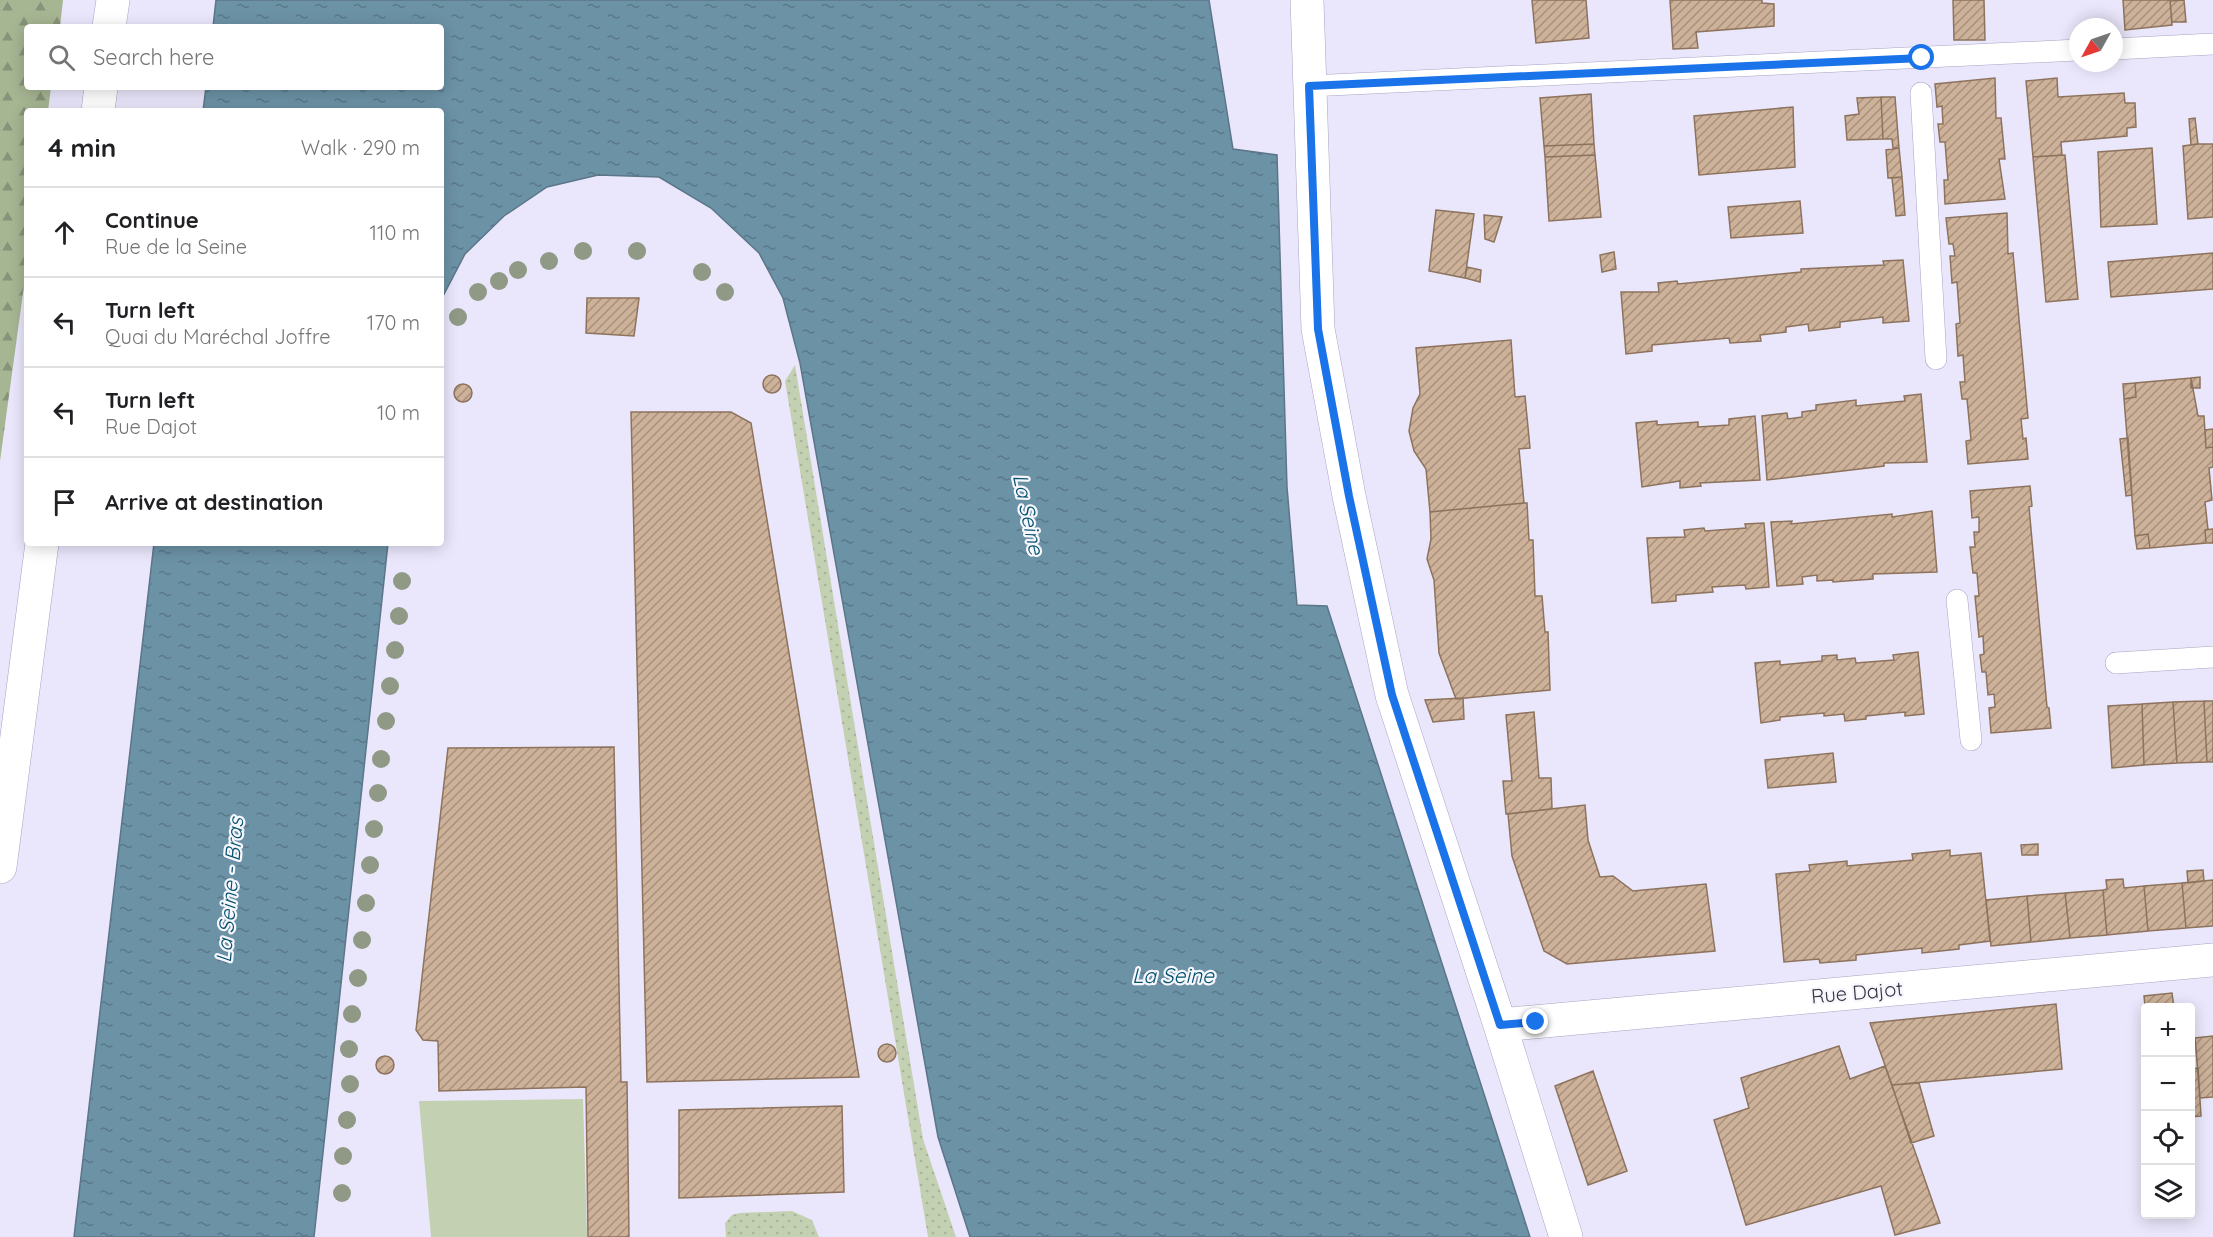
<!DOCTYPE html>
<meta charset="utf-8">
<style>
:root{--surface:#fff;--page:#f6f6f6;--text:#202124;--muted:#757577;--line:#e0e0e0}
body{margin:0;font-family:Quicksand,sans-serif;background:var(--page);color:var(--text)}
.controls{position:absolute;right:18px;bottom:18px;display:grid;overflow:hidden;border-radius:6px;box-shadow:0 3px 15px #0003}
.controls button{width:54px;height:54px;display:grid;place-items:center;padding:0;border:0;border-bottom:2px solid var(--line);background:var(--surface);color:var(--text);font:30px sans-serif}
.compass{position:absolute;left:2069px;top:18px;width:54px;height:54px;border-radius:50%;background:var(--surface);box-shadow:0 3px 15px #0003;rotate:230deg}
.stop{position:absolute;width:18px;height:18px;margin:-14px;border:4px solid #1a73e8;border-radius:50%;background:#fff}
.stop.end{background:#1a73e8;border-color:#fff;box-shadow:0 2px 6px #0008}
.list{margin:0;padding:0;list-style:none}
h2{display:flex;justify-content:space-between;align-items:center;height:78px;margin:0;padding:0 24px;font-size:26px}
h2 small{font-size:20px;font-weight:400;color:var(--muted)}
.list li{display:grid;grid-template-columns:39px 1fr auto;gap:18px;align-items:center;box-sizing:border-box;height:90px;padding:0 24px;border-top:2px solid var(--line)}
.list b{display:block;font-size:22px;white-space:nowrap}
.list p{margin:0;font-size:20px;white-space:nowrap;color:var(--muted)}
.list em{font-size:20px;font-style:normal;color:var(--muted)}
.icon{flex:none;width:33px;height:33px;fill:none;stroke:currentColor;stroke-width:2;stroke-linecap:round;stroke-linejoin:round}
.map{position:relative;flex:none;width:2213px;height:1237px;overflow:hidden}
.search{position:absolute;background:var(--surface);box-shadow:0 3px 15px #0003;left:24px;top:24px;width:420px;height:66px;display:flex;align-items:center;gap:15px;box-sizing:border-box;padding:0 21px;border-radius:6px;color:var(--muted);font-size:22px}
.panel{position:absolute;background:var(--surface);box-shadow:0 3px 15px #0003;left:24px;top:108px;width:420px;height:438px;border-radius:6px}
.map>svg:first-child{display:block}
</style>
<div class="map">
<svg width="2213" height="1237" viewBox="0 0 2213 1237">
<defs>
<pattern id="grass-dots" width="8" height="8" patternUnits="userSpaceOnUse" patternTransform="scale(1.5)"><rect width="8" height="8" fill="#c3d1b2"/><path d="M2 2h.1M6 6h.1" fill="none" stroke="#a8b49a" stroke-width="1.8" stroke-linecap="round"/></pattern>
<pattern id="forest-firs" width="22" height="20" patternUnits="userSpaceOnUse" patternTransform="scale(1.5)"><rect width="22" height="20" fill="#a6b592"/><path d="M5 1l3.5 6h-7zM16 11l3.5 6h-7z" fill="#889479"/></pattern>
<pattern id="water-ripples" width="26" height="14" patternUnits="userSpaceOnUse" patternTransform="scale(1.5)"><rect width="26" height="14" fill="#6c92a6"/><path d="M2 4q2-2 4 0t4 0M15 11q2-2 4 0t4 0" fill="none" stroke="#5a7889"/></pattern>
<pattern id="building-hatch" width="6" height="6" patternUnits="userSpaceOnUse" patternTransform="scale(1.5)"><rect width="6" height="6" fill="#cdb199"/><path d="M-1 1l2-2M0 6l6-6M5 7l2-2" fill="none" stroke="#a7917e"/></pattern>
</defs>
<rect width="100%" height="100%" fill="#eae7fc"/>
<path fill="url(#grass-dots)" d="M795,365L923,1139L956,1237H928L785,381Z
M792,1211L812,1220L819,1237H726L725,1223L732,1215L740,1213Z"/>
<path fill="url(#forest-firs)" d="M0,0H63L60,27H27V87H51L48,111H27V264L0,461Z"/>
<path fill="#c3d1b2" d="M583,1099L587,1237H431L419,1101Z"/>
<path fill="url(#water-ripples)" stroke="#5c7688" stroke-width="1.5" d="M216,0H1209L1233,149L1277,155L1287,487L1297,605L1327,606L1530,1237H970L938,1137L800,363L783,298L759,253L711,208L659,177L598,175L547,187L504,216L465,254L441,300V111H203L206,87H441V27H213Z
M154,543H388L314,1237H74Z"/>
<path fill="url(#building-hatch)" stroke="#8d735d" stroke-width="1.5" d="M1532,0H1586L1589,38L1536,43Z
M1670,0H1762V3L1774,4V26L1696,32L1698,48L1673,49Z
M1953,0H1984L1985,40H1954Z
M2123,0H2170L2172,25L2125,30Z
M2184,0L2186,22H2172L2170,1Z
M1995,78L1996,118H2001L2005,159H1999L2005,199L1945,204L1944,180H1948L1945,142H1940L1938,124H1943L1942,106L1937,107L1935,84Z
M2057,78L2058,97L2124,93L2125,103H2135L2136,127L2127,128V136L2061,142L2062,155L2033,157L2026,81Z
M1591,94L1594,144L1544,146L1540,98Z
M1881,97L1883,139L1847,140L1845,116L1859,114L1857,98Z
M1881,97H1895L1899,148H1893L1892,139H1883Z
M1793,107L1795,167L1699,175L1694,116Z
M2195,118L2198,144L2191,145L2189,119Z
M1594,144L1595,155L1545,157L1544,146Z
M2198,144H2213V217L2188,219L2183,146Z
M1899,148L1902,177L1888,178L1886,150Z
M2152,148L2157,224L2101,227L2098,152Z
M1595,155L1601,217L1549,221L1545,157Z
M2065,155L2078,299L2046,302L2033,157Z
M1902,177L1905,215L1896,216L1892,178Z
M1800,201L1803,233L1731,238L1728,207Z
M1436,210L1474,214L1465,278L1429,271Z
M2007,213L2008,254L2013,253L2028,418L2021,419L2023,439L2026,438L2028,459L1968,464L1966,441L1971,440L1967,399H1962L1960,382H1965L1963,355L1958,356L1956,324L1960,323L1957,282L1952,283L1950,256H1955L1953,244H1949L1946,218Z
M1484,215L1502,217L1494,242L1485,239Z
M1614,252L1616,269L1602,272L1600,255Z
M2213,253V289L2111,297L2108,262Z
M1903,260L1909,321L1883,323V317L1840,322V327L1809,331L1808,324L1786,327V332L1760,335L1761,341L1730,343L1729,338L1652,345V351L1626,354L1621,292H1659L1658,283L1677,281L1678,284L1801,272V269L1884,265L1883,261Z
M1467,267L1481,270L1480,282L1465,278Z
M587,298H639L634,336L586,333Z
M1511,340L1515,397L1525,396L1530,448L1519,449L1524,503L1430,512L1426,469L1414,451L1409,431L1413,408L1420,394L1416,348Z
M763 384a9 9 0 1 1 18 0a9 9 0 1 1-18 0Z
M2200,377V388H2191V378Z
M2191,378L2198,416H2204L2206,448L2213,447V467L2209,468L2212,500L2205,502L2208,530H2205L2206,543L2150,548L2148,534L2135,536L2124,399L2136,397L2135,383Z
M2135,383L2136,397L2124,399L2123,384Z
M454 393a9 9 0 1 1 18 0a9 9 0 1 1-18 0Z
M1921,394L1927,462L1884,463V466L1767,480L1762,416L1787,413L1788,419L1802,417V412L1816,410V405L1856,400V406L1905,401L1904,396Z
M631,412H731L751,423L859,1077L647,1082Z
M1755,416L1760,480L1700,483L1701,486L1680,488V481L1642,487L1636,423L1657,421V425L1698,422V427L1729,425V419Z
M2213,429V447L2206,448L2205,430Z
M2128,438L2132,495L2126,496L2120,439Z
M2030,486L2032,506L2029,507L2047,707L2049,708L2051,728L1991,733L1989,708L1995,707L1994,694L1988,695L1986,672H1982L1980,655L1984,654L1983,636L1979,637L1975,596H1979L1977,573H1973L1970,547H1975L1974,532H1979V517L1972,518L1970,491Z
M1524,503H1527L1529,540H1533L1535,596H1542L1545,632H1548L1550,690L1456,699L1439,653L1434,580L1427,559L1431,539L1430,512Z
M1932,511L1937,572L1873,574V579L1833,582V580L1817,581V575L1802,577L1803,584L1777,586L1771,522L1792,521L1791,524L1892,514V517Z
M1764,523L1769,587L1746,589L1745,585L1712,587L1713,592L1676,595V601L1652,603L1647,538L1685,537L1684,530L1704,528L1705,531L1746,528L1745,524Z
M2213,529V543H2206L2205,530Z
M2148,534L2150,548L2137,549L2135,536Z
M1918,652L1924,714L1905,716V712L1866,716V719L1845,721L1844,714L1824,716V713L1780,717V720L1761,723L1755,663L1780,661V665L1822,661V656L1837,655V660L1855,658L1856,663L1894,660L1893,655Z
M1463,698L1464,719L1433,722L1425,700Z
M2204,701L2207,762L2177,763L2173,702Z
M2204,701H2213V762H2207Z
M2173,702L2177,763L2144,765L2142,704Z
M2142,704L2144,765L2112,768L2108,706Z
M1534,712L1539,778H1551L1552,809L1506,814L1503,781H1512L1506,715Z
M614,747L621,1082H627L629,1237H588L586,1087L439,1091L438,1041L423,1040L416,1030L448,748Z
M1833,753L1836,782L1768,788L1765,760Z
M1585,805L1588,840L1600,877L1613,876L1633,891L1706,884L1715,951L1567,964L1544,951L1512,856L1508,814Z
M2038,844V855H2022L2021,845Z
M1950,850V856L1981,853L1990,941L1959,945V949L1922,953V948L1856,955V960L1820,963L1819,959L1784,962L1776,874L1810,871L1809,865L1847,861V866L1913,860L1912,854Z
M2203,870L2204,881L2188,883L2187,871Z
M2123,879L2124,888L2144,886L2148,931L2107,935L2103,890L2107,889L2106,880Z
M2213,880V926L2186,928L2182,883Z
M2182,883L2186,928L2148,931L2144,886Z
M2103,890L2107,935L2070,938L2065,893Z
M2065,893L2070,938L2031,942L2027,896Z
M2027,896L2031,942L1991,946L1986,900Z
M2172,993L2174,1008H2146V1016L2144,996Z
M2056,1004L2062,1069L1967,1078L1892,1085L1870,1023Z
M2213,1036V1097L2200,1098L2195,1038Z
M878 1053a9 9 0 1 1 18 0a9 9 0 1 1-18 0Z
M1839,1046L1850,1079L1885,1066L1940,1223L1895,1235L1881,1186L1746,1225L1714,1120L1749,1108L1741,1078Z
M376 1065a9 9 0 1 1 18 0a9 9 0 1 1-18 0Z
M2198,1068L2201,1116L2190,1117V1069Z
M1593,1071L1627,1171L1588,1185L1555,1086Z
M1919,1083L1934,1136L1911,1143L1892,1085Z
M842,1106L844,1192L679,1198V1110Z"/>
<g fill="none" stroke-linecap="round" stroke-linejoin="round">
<defs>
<path id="lane" d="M2114,49L2213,44
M1309,86L2078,50
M1921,93L1936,359
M1957,600L1971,740
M2116,663L2213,657"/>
<path id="street" d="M1307,0L1318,329L1349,496L1392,695L1500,1025L1566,1237
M1500,1025L2213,960"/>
<path id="secondary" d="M109,27L113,0
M98,111L101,87
M0,867L42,543"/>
</defs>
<use href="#lane" stroke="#a8a3c3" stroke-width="22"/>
<use href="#street" stroke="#a8a3c3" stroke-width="34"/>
<use href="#secondary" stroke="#a8a3c3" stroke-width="34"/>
<use href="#lane" stroke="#fff" stroke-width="21"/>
<use href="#street" stroke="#fff" stroke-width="33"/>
<use href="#secondary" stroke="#fff" stroke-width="33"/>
</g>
<g fill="#909985">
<circle cx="583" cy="251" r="9"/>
<circle cx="637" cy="251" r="9"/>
<circle cx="549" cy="261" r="9"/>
<circle cx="518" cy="270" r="9"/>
<circle cx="702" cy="272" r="9"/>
<circle cx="499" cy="281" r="9"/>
<circle cx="478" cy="292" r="9"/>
<circle cx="725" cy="292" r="9"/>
<circle cx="458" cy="317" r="9"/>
<circle cx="402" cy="581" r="9"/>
<circle cx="399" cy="616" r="9"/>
<circle cx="395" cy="650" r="9"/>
<circle cx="390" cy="686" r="9"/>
<circle cx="386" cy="721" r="9"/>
<circle cx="381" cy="759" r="9"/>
<circle cx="378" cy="793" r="9"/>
<circle cx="374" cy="829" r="9"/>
<circle cx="370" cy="865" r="9"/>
<circle cx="366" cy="903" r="9"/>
<circle cx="362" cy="940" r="9"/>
<circle cx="358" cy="978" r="9"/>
<circle cx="352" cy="1014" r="9"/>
<circle cx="349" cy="1049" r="9"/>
<circle cx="350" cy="1084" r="9"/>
<circle cx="347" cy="1120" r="9"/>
<circle cx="343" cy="1156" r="9"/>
<circle cx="342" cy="1193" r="9"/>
</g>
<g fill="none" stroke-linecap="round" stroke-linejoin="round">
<path stroke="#1a73e8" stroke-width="8" d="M1536,1022L1500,1025L1392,695L1349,496L1318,329L1309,86L1922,58"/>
</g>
<g text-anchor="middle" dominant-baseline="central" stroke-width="4.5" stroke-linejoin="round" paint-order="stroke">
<g font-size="20" fill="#383543" stroke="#f7f6fd">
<text transform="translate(1857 992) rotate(-5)">Rue Dajot</text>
</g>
<g font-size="21" font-style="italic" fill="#02526e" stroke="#f7f6fd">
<text transform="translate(1029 514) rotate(78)">La Seine</text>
<text transform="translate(229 890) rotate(-85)">La Seine - Bras</text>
<text x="1173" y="975">La Seine</text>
</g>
</g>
</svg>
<div class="controls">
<button>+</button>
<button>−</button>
<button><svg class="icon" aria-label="locate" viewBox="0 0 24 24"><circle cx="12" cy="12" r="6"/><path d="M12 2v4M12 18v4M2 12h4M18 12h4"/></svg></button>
<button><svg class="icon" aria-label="layers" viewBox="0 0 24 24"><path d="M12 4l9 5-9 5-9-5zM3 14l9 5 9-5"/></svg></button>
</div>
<svg class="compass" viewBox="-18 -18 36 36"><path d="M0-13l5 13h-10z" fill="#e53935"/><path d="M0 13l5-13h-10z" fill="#757577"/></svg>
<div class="stop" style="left:1922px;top:58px"></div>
<div class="stop end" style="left:1536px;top:1022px"></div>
<div class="search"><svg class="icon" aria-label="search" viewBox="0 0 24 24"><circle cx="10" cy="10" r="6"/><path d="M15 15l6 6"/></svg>Search here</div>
<section class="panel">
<h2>4 min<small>Walk · 290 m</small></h2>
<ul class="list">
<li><svg class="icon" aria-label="ahead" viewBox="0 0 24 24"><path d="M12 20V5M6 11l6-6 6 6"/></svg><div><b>Continue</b><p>Rue de la Seine</p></div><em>110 m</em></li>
<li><svg class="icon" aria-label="left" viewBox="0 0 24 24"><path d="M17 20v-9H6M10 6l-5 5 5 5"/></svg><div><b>Turn left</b><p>Quai du Maréchal Joffre</p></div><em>170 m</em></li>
<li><svg class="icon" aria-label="left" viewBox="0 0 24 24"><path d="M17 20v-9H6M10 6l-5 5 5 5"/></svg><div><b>Turn left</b><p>Rue Dajot</p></div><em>10 m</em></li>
<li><svg class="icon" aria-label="arrive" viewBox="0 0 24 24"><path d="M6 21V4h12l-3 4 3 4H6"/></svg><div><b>Arrive at destination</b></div></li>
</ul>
</section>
</div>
